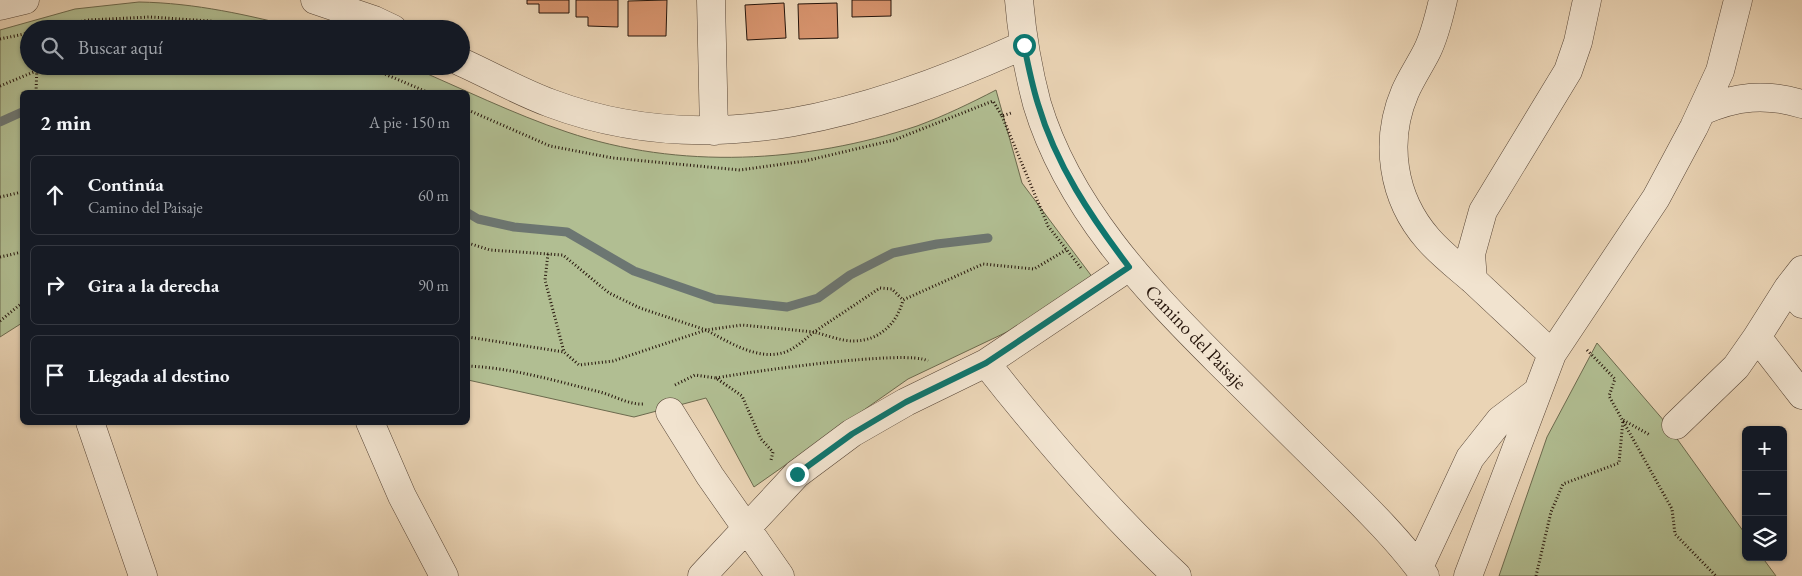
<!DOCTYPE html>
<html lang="es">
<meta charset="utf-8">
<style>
:root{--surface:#171b24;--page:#242831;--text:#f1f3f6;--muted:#9ea1a6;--line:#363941}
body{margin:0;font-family:"EB Garamond",serif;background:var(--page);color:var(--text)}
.controls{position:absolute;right:15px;bottom:15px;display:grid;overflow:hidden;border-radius:8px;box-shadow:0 1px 4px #0004}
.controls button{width:45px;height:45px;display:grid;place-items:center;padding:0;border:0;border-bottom:1px solid var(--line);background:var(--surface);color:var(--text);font:25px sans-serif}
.stop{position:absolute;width:15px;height:15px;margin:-11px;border:4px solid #0f766e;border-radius:50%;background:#fff}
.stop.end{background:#0f766e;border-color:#fff;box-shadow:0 1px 5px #0008}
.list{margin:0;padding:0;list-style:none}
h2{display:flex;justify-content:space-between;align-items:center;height:65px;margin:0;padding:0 20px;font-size:21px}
h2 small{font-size:16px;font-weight:400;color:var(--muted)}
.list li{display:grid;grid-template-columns:32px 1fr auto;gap:15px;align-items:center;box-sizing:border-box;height:80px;margin:0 10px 10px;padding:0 10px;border:1px solid var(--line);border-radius:8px}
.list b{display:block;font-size:19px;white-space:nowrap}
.list p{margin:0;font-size:16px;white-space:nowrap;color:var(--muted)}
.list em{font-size:16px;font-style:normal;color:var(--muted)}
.icon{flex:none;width:28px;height:28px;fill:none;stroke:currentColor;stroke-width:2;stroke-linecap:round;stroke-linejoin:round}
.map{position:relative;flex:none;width:1802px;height:576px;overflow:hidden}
.search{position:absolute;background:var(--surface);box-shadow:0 1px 4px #0004;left:20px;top:20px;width:450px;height:55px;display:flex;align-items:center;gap:12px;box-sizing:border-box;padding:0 18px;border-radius:28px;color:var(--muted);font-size:19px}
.panel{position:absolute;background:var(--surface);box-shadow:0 1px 4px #0004;left:20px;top:90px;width:450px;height:335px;border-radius:8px}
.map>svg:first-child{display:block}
</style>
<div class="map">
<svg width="1802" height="576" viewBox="0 0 1802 576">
<rect width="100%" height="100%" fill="#ead4b5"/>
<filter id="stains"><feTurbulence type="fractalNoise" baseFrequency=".004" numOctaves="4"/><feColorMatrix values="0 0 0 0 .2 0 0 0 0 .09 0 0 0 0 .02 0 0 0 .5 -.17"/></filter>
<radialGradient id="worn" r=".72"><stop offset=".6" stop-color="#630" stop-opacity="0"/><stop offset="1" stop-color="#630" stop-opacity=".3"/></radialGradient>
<path fill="#b1be92" stroke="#6c6a4e" d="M139,2C196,3 248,15 303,29H29V66H409C461,88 513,114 567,132C679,170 806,163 917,126C944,116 971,103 996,90L1022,183L1093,278L1028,322L908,379L754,487L706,398L634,417L468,380V92H22V323L0,337V30L75,9Z
M1597,343L1665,422L1746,535V557H1762L1776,576H1499L1547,437Z"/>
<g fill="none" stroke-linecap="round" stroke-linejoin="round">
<path stroke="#6c7672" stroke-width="9" d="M0,122L22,112
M468,213L478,219L514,227L567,232L634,271L715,299L787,307L818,298L850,275L893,253L937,244L988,238"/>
</g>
<path fill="#d5926c" stroke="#26150b" d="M527,0H569V13H539V4H527Z
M576,0H618V27L588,26V17H576Z
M667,0L666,36H628V1Z
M852,0H891V16L852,17Z
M784,3L786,38L747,40L745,5Z
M837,3L838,38L799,39L798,4Z"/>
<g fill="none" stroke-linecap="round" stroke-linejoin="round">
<defs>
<path id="minor" d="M315,0L374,20L393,29
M711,0L714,131
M1019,0C1022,35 1028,70 1037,104C1068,207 1144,287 1218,361C1253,396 1288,430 1323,465C1358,500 1396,536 1425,576
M1443,0C1439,17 1435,35 1427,51C1420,65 1411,78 1405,92C1384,141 1392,198 1428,239C1441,254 1458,267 1473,280L1471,254L1483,211L1568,71L1578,42L1587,0
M0,6L25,0
M461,62C490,75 520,92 550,103C712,164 874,113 1024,45
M1702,111C1736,96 1766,93 1802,104
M1473,280L1552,354
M1788,288L1802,270
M1802,304L1788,288L1757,337L1802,395
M986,363C1045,438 1107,511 1177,576
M670,412L710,476L780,576
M90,422L143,576
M370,422L402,496L444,576
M1676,425L1736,367L1757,337
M1419,567L1470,458L1500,420L1537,392
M702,576L797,474L852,433L906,402L986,363L1129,267
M1468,576L1552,354L1656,198L1694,127L1720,71L1738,0"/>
</defs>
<use href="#minor" stroke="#574536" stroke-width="29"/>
<path stroke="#26150b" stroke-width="3" stroke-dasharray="1 2.5" stroke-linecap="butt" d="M47,29L88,20L150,17L210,21L269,29
M0,39L29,33
M366,66L427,92
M0,86L36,71
M36,92L37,66
M468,110L550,146L613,158L740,170L805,161L894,140L993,101L1002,116L1011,113
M1002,116L1048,226L1081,268
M0,197L22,192
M468,243L490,250L563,255L609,293L640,308L706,330L742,325L814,332L880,288L892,289L903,300L983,264L1034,269L1066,250
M548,254L545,280L564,352L579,365L613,361L706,330C727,341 756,360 782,353C794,350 805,339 814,332C826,335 841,341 853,341C879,341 897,324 903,300
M0,257L22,252
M0,321L22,303
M468,337L564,352
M1587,350L1615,379L1609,396L1672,509L1675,534L1716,576
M468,366C513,368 556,381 600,392C615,396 629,405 644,404
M716,378C748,372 908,349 928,361
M675,385L695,375L716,378L742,396L761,439L773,452L771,460
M1536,576L1551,512L1563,484L1619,463L1623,420L1650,435"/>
<use href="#minor" stroke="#f1e3cf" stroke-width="28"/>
</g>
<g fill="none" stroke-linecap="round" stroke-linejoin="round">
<path stroke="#0f766e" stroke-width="6" d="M797,474L852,434L906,402L986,363L1129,267C1091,217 1056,165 1038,104C1032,85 1028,65 1024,45"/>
</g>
<g text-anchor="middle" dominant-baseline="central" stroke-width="4" stroke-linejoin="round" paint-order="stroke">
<g font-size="19" fill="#26150b" stroke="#f1e3cf">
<text transform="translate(1196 337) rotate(46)">Camino del Paisaje</text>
</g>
</g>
<rect width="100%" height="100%" filter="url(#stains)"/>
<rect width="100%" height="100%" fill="url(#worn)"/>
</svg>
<div class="controls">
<button>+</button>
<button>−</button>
<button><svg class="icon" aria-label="layers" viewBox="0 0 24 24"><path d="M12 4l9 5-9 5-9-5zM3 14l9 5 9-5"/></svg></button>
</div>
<div class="stop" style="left:1024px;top:45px"></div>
<div class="stop end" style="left:797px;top:474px"></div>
<div class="search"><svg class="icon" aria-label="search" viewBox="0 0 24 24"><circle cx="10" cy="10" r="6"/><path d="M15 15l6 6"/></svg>Buscar aquí</div>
<section class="panel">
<h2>2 min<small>A pie · 150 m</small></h2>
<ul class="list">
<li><svg class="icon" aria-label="ahead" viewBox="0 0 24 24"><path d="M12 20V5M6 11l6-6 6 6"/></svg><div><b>Continúa</b><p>Camino del Paisaje</p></div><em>60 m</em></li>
<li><svg class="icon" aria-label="right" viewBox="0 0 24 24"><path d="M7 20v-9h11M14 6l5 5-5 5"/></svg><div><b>Gira a la derecha</b></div><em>90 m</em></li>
<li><svg class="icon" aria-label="arrive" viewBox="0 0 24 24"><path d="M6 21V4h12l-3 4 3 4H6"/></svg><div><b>Llegada al destino</b></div></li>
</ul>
</section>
</div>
